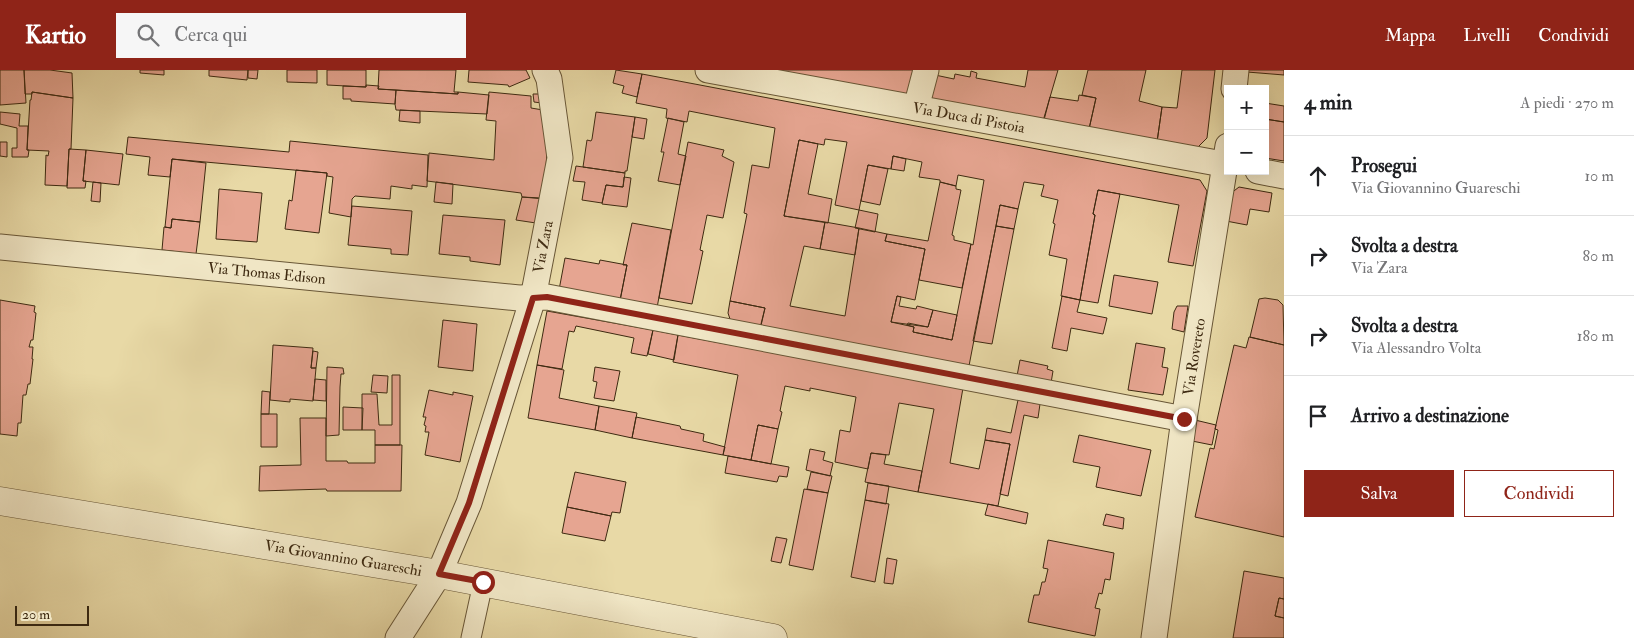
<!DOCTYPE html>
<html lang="it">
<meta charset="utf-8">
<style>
:root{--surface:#fff;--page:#f6f6f6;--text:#202124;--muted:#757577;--line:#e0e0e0;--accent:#8f2418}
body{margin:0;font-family:"IM FELL Double Pica",serif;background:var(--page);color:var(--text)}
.controls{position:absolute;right:15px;top:15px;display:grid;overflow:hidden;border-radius:0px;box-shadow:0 5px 20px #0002}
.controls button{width:45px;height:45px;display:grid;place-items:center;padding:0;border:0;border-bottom:1px solid var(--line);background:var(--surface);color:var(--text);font:25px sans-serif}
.scale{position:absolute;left:15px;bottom:12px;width:74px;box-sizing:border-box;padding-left:5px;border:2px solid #3e2a11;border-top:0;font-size:14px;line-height:18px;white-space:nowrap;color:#3e2a11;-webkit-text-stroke:4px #f0e6c5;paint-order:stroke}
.stop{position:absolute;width:15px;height:15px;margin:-11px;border:4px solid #8f2418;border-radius:50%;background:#fff}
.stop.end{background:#8f2418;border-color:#fff;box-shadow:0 1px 5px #0008}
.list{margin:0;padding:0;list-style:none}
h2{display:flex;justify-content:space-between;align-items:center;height:65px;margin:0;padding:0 20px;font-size:21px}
h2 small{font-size:16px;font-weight:400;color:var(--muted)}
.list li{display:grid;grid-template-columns:32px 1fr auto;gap:15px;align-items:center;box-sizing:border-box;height:80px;padding:0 20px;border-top:1px solid var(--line)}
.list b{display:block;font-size:19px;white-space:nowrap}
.list p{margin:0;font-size:16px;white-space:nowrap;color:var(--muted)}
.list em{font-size:16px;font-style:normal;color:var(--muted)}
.actions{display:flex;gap:10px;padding:15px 20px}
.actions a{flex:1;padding:11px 0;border:1px solid var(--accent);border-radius:0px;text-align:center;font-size:18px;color:var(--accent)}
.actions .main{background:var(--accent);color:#fff}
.icon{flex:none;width:28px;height:28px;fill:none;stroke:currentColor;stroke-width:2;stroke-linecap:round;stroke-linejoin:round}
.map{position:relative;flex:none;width:1284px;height:568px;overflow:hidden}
header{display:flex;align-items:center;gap:30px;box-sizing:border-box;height:70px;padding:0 25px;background:var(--accent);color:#fff}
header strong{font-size:24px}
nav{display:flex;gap:28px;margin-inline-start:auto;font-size:18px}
.search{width:350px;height:45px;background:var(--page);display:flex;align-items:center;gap:12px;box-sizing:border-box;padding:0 18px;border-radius:0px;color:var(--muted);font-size:19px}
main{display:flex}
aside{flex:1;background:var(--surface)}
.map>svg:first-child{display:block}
</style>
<header>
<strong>Kartio</strong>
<div class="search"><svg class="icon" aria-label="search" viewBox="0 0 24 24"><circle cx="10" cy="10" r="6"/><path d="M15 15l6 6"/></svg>Cerca qui</div>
<nav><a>Mappa</a><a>Livelli</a><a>Condividi</a></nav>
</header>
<main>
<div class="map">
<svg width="1284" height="568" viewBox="0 0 1284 568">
<rect width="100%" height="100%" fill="#e8d9a6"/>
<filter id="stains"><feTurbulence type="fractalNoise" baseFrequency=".004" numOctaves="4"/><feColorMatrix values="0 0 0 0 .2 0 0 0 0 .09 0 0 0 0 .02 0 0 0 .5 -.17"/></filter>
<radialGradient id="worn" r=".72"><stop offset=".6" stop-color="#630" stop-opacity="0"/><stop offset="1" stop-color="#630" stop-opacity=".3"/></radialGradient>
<path fill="#e6a591" stroke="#3e2a11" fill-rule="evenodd" d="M0,0H24L26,33L0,35Z
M24,0H50L72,3L73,28L32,22V24H25Z
M140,0H164V5L140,3Z
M209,0H248L247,10L209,6Z
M248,0H258L257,9L248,8Z
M287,0H317V13L287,12Z
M327,0H366V17L327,15Z
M379,0H456L454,22H458V24L378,19Z
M469,0H526L530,8L509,17L508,15L468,12Z
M616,0L642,4L637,27L622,23L624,16L613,13Z
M774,0H914L911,26Z
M1028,0H1058L1043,51L930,29L935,5L954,9L955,4L970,7L971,1L977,3L976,8L1025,17Z
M1088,0H1146L1139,31L1162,37L1157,72L1089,59L1096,28L1082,25Z
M1182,0H1215L1207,68L1197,78L1157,72L1162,37L1177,38Z
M1247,0H1284V5L1247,2Z
M642,4L1200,110L1207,121L1193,196L1168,192L1179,135L1098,120L1093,144L1095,145L1080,230L1061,226L1067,189L1049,185L1055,154L1053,153L1058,130L1041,126L1044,115L1024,112L1018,139L1000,135L968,301L760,260L765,238L730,231L747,144L744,143L752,95L769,98L775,58L689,41L687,52L666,48L667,39L636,33ZM825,69L847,72L835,135L859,140L868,95L891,99L893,86L922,92L919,107L940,110V112L956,116L958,105L984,110L973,175L971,174L952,270L913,262L914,257L891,252L897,226L915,230L925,179L885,171L887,164L859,158L845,246L790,236L804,176L820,179L825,152L784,146L799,70L824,75Z
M366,15L379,16L378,19L396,20L395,34L351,31V29H343V16L366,17Z
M396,20L458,24V22L489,25L487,44L396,40L395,34Z
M32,22L73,28L71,79H69L67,116L45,115L46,85L48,86L49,81L27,80L30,30H31Z
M489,22L531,26V38L543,40L548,48L545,129L522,127L521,123L427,111L429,83L494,90L496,51L486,50Z
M533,24H540L542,33L534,32Z
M1079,25L1096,28L1089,59L1044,50L1050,27L1078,31Z
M1265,33L1284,36V52L1265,49Z
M400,40L420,41V53L399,51Z
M0,42L20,44L19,56H28L27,80H29L28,87H12V78H17V58L0,54Z
M596,42L635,47L627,101H625V103L583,97L587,70L591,71L592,69Z
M635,47L647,49L644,69L632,67Z
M668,48L684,52L678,84L686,86L680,115L658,111L664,82H661Z
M1265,49L1284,52V91L1265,88Z
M128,67L289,82L290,71L428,85L427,117L412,115V119L391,116L390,129L355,126L352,129L351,147L329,143L333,107L327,106V103L172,89L170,107L148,105L150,87L126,84Z
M799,70L818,74L808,124L832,129L828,153L784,146Z
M0,72H7V87L0,86Z
M688,72L724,80L722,86L734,92L723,148L707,145L700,180L703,181L692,234L659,228Z
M69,79L86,80L83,111H86L85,118H67Z
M86,80L123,84L119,115L83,111Z
M893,86L906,89L904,101L891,99Z
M172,89L206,93L200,152L172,149L171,158L165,157Z
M868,95L888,99L880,135L861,131Z
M576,96L625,103L623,117L606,115L602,133L582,130L585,112L573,111Z
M296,100L327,103L319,163L285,159L289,130L292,131Z
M624,107L631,108L627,137L602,134L606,115L623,117Z
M93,112L101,113L100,132L91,131Z
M436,112L453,114L452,134L434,132Z
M940,112L956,116V119L961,120L952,165L954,166V170L971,174L962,218L919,210L925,179L885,171L887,164L928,171Z
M1239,117L1272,123L1269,142L1250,139L1247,155L1226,151L1230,124Z
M219,119L262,123L257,172L216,169Z
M1098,120L1120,124L1098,233L1080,230L1095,145L1093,144Z
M522,127L541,128L536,153L516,150Z
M1000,135L1018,139L1014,159L996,156Z
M352,136L412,141L408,185L391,184V179L348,175Z
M859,140L878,144L875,162L855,158Z
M443,145L505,150L500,195L470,191V187L439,184Z
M172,149L200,152L196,184L162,180L164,157L171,158Z
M825,152L859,158L855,185L820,179Z
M632,153L671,160L657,238L620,230L627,195H623Z
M996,156L1014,159L992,274L973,271Z
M565,188L599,194L600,190L627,195L620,231L559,220Z
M1114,205L1158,212L1152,244L1109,236Z
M897,226L901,227L899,236L916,239L917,236L933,240L928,257L891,252Z
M1062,226L1080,230L1077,242L1107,248L1103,264L1071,258L1067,281L1052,278Z
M1265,228L1278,230L1283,235L1284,275L1250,267L1259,229Z
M0,230L35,236L34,242L36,243L33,270H31L29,277H33L32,289H33L30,314H28L26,325H23L21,353H18L17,366L0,364Z
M730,231L765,238L760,258L731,252L728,243Z
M1177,236H1188L1184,262L1172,259L1174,242Z
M933,240L957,245L952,270L913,262L914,257L907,255L908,253L928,257Z
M547,241L653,260L647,286L631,283L634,268L576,256L574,262L569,261L562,299L537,295Z
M443,250L477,254L473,301L438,297Z
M653,260L678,265L674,290L648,284Z
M678,265L963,318L950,393L979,399L985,370L1010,374L998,436L918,422L934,339L899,333L889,385L871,383L868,399L835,392L840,360L850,362L856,327L810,318V321L785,316L780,341L782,342L778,359L758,355L751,390L723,385L738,305L673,292Z
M1249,267L1284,275V467L1195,447L1210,378L1214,379L1218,360L1215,359L1234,275L1246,278Z
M1136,273L1165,278L1162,297L1168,298L1163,325L1128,320Z
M273,275L313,278L311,298H316L313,331L290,329V332L270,330Z
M313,281L318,282L316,298H311Z
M1020,290L1048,296L1047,299L1053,301L1051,313L1017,306Z
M537,295L564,300L559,328L599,336L595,360L528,348Z
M327,297L343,298L344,304H341L340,317L339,365L326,366Z
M595,297L620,301L614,331L594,328L597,312L593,311Z
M373,305L388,306L387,323L371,322Z
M392,305H400V375H375V360H362V324H377L379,355H392Z
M315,309L326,310V331L313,330Z
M429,320L453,325V322L473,326L460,392L425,385L429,362H425L426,356L424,355L426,347H423Z
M262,321L270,322L269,344H261Z
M1018,330L1040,334L1038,348L1024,345L1008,426L1000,424L1010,374L985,370L987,358L1011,363Z
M599,336L637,343L632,368L595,360Z
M343,337L363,338L362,360H343Z
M261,344H277V377H261Z
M636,347L680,356L681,359L704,364L703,371L725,377L723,385L632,368Z
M300,348H326V391H347L348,393H375V375H402L401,421H327L326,419L259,421L260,396L301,395Z
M1195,350L1216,355L1212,375L1192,371Z
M758,355L778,359L771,394L751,390Z
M1079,365L1151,380L1141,426L1096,417L1100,397L1073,392Z
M810,379L825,382L823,390L833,393L830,406L806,400Z
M871,383L886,385L884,394L922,401L918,422L865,412Z
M728,386L789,397L787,407L779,406L777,412L725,403Z
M575,402L626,412L620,443L612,442L611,446L567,437Z
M811,402L832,406L828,423L807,419Z
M868,413L889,416L886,434L865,430Z
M804,419L828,423L813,500L789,495Z
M865,430L889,434L875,512L851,507Z
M988,434L1028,443L1026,454L985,445Z
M567,437L611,446L605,471L562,463Z
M1106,444L1124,448L1123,459L1103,455Z
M776,467L787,469L781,493L771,491Z
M1048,470L1114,483L1110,510L1105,509L1102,524L1099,523L1095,538L1100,539L1095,566L1028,552L1034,525H1039L1042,512H1045L1048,499L1043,498Z
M887,488L897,490L893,514L884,513Z
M1244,501L1284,508V529L1279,528L1275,546L1284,548V568H1233Z
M1279,528L1284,529V548L1275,546Z"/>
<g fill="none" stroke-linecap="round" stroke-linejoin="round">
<defs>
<path id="pedestrian" d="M471,568L483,513"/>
<g id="minor">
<path id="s1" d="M708,0L1228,95"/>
<path d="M1234,19L1236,0"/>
<path d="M916,38L926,0"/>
<path d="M1258,101L1284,106"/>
<path id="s2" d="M0,177L519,228L547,227L1184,349"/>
<path id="s3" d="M398,568L439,504L469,433L533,228L560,88L549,9L545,0"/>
<path id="s4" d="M1154,568L1184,349L1228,76"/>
</g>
<g id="tertiary">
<path id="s5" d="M0,431L439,504L773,568"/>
</g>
</defs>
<use href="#pedestrian" stroke="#685636" stroke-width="21"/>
<use href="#minor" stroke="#685636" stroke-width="27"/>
<use href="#tertiary" stroke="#685636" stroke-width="29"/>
<use href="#pedestrian" stroke="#f0e6c5" stroke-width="19"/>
<use href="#minor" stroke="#f0e6c5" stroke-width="25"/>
<use href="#tertiary" stroke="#f0e6c5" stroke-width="28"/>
</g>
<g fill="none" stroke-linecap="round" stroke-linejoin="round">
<path stroke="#8f2418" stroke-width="6" d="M483,512L439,504L469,433L533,228L547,227L1184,349"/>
</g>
<g text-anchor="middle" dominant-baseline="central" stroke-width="5" stroke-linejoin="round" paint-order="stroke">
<g font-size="15" fill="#3e2a11" stroke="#f0e6c5">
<text stroke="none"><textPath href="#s1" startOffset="265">Via Duca di Pistoia</textPath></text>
<text stroke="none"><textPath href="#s3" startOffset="420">Via Zara</textPath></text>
<text stroke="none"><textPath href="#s2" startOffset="268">Via Thomas Edison</textPath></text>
<text stroke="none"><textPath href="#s4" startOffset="284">Via Rovereto</textPath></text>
<text stroke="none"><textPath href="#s5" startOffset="348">Via Giovannino Guareschi</textPath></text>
</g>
</g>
<rect width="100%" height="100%" filter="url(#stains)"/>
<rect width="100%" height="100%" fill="url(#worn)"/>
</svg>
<div class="controls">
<button>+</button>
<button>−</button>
</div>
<div class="scale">20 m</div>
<div class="stop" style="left:483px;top:512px"></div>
<div class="stop end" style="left:1184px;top:349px"></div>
</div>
<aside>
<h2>4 min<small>A piedi · 270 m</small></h2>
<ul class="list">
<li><svg class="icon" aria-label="ahead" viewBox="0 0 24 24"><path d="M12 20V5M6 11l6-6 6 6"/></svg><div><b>Prosegui</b><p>Via Giovannino Guareschi</p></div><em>10 m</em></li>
<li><svg class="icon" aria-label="right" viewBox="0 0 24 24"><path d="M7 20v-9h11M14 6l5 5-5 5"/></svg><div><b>Svolta a destra</b><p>Via Zara</p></div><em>80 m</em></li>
<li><svg class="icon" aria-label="right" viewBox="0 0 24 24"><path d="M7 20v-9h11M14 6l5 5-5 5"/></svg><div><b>Svolta a destra</b><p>Via Alessandro Volta</p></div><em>180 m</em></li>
<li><svg class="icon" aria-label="arrive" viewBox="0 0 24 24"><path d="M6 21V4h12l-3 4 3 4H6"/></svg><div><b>Arrivo a destinazione</b></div></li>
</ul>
<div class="actions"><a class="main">Salva</a><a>Condividi</a></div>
</aside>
</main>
